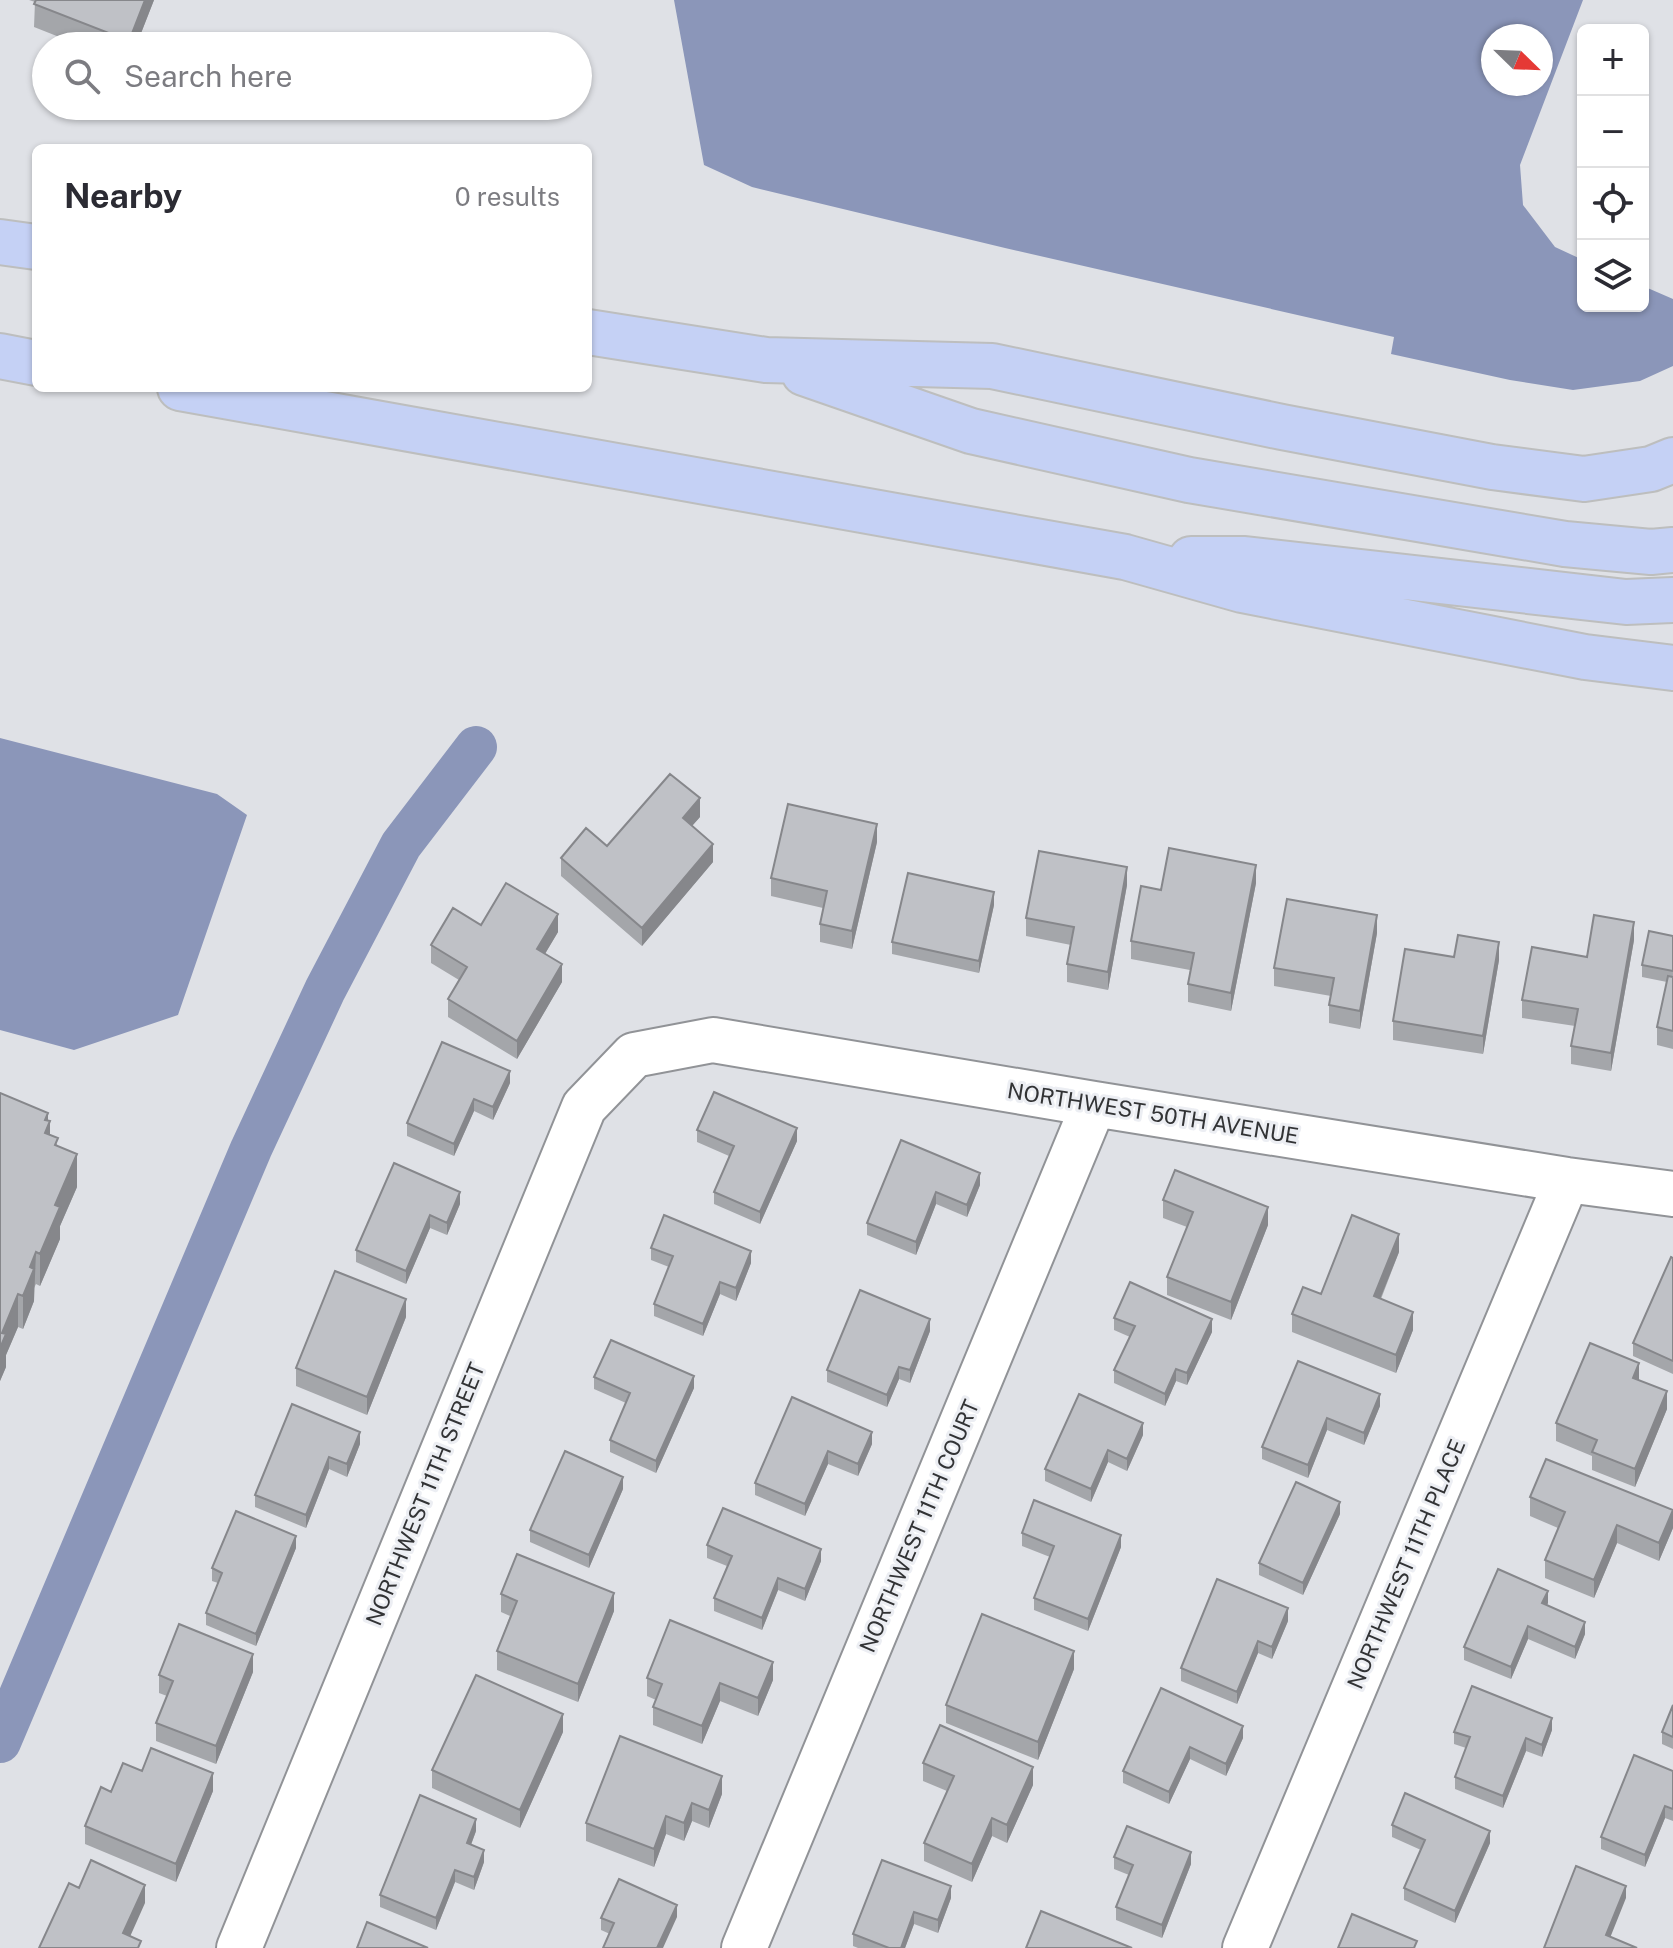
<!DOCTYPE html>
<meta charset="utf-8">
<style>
:root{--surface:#fff;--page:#f2f2f3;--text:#2b2b33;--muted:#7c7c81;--line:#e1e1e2}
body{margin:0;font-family:"Public Sans",sans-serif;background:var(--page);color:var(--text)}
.controls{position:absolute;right:24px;top:24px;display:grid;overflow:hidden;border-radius:12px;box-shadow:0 2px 6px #0004}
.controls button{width:72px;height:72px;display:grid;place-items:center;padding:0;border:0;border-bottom:2px solid var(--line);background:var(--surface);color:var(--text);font:40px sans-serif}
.compass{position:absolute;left:1481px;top:24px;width:72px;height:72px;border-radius:50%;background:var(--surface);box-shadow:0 2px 6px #0004;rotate:113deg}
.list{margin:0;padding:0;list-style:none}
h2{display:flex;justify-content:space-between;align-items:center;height:104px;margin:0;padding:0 32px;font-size:34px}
h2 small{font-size:26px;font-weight:400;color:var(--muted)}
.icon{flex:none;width:44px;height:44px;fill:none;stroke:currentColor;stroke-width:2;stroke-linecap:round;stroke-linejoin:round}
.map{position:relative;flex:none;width:1673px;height:1948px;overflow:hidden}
.search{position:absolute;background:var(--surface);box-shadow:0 2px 6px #0004;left:32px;top:32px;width:560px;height:88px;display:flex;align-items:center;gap:20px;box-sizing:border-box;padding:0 28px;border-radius:44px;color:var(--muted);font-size:30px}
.panel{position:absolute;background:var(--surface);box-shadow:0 2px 6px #0004;left:32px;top:144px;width:560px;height:248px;border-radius:12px}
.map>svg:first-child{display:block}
</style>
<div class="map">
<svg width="1673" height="1948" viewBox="0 0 1673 1948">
<rect width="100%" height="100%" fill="#dfe1e6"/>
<path fill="#8b96b9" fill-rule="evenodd" d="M674,0H1583L1520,165L1523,205L1555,247L1583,260V306H1643V286L1673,299V366L1640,381L1573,390L1510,380L1391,354L1394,337L1005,248L752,187L704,165ZM1493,36H1541V84H1493Z
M0,738L217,794L247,815L178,1015L74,1050L0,1030Z"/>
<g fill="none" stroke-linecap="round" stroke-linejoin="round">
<path stroke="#8b96b9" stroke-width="42" d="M0,1742L251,1149L325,990L401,845L476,747"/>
<defs>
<path id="street" d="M239,1948L584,1107L634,1055L713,1040L1094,1104L1567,1180L1673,1194
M744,1948L1094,1104
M1245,1948L1567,1180"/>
<path id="highway" d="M0,242L36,247
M588,332L766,360L992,366L1282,427L1492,467L1584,479L1651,469L1673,460
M0,356L36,363
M804,373L971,431L1189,480L1565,544L1651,552L1673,550
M180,388L1125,557L1242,590L1585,657L1673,668
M1191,559H1245L1626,602L1673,600"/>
</defs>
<use href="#street" stroke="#919397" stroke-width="48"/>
<use href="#highway" stroke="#bdbebe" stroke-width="48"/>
<use href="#street" stroke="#fff" stroke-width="44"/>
<use href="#highway" stroke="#c5d1f5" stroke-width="44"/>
</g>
<path fill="#a4a6aa" d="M29,0H154L136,46H82L34,27L35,2Z
M700,817L692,826L713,862L642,946L561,876V858L607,846Z
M877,842L852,949L820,942V924L823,908L771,896V878Z
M1256,883L1231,1011L1188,1002V984L1190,970L1131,959V941L1161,890Z
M1127,885L1108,990L1067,982V964L1071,945L1026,936V918Z
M994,905L979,973L892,954V942Z
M481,925L558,932L545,954L562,982L517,1059L448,1017V999L459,980L431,963V945Z
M1377,933L1360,1029L1329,1023V1005L1331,996L1274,986V968Z
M1673,936V1049L1657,1045V1027L1667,982L1642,977V965Z
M1634,940L1611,1071L1571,1064V1046L1575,1026L1522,1018V1000Z
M1454,957L1499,960L1483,1054L1393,1040V1021Z
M510,1083L493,1120L474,1111L454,1156L407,1136V1123Z
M0,1093L48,1120L50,1134L58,1146L77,1187L60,1226V1239L40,1286L36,1284L34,1288V1301L23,1329L18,1327L6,1355V1367L0,1381Z
M697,1130L797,1141L760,1224L714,1204V1192L729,1156L697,1142Z
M901,1140L980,1185L967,1217L936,1204L916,1255L867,1235V1223Z
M460,1192V1204L447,1235L430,1228L406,1284L356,1262V1250Z
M1163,1200L1268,1225L1231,1320L1167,1295V1277L1187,1227L1163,1218Z
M651,1248L751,1263L736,1301L720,1294L703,1336L654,1316V1304L669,1267L651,1260Z
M1399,1252L1381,1299L1413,1330L1396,1373L1292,1332V1314L1321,1294Z
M1673,1258V1374L1633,1356V1343Z
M406,1317L367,1415L296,1386V1368Z
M1114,1318L1212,1332L1187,1385L1176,1381L1165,1406L1114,1383V1370L1130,1337L1114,1330Z
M930,1331L910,1383L899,1379L887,1407L827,1382V1370Z
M1298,1361L1380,1406L1364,1445L1327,1430L1308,1478L1262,1459V1447Z
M594,1377L694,1388L656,1473L610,1452V1440L626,1403L594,1389Z
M1639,1380L1667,1409L1635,1487L1592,1470V1456L1556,1441V1423Z
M792,1397L872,1444L858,1476L828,1464L805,1516L755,1495V1483Z
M292,1404L360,1444L347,1477L329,1469L306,1528L255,1507V1495Z
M1143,1435L1127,1471L1108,1462L1091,1502L1045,1481V1469Z
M623,1489L589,1568L530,1542V1530Z
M1530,1497L1673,1528L1659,1561L1617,1543L1594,1598L1545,1578V1560L1558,1528L1530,1516Z
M1340,1514L1303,1595L1259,1575V1563Z
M1022,1533L1121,1547L1088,1631L1034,1610V1598L1050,1557L1022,1546Z
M707,1545L821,1561L805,1601L778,1590L762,1630L714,1611V1598L727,1566L707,1558Z
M296,1548L256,1646L206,1625V1613L218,1583L212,1581V1568Z
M501,1594L614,1611L578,1702L497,1670V1651L510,1616L501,1612Z
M1548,1603L1547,1605L1585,1634L1575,1659L1528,1639L1511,1679L1464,1660V1647Z
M1288,1621L1272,1659L1258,1653L1237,1704L1181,1681V1668Z
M1074,1669L1038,1760L946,1723V1705Z
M253,1672L216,1764L156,1741V1723L167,1696L159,1693V1675Z
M647,1678L773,1680L758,1716L720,1701L702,1744L653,1725V1707L656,1700L647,1696Z
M1161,1688L1243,1738L1226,1776L1190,1759L1169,1804L1123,1783V1771Z
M1673,1705V1749L1662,1744V1732Z
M1552,1730L1542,1757L1526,1751L1503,1808L1455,1789V1777L1466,1748L1454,1744V1732Z
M563,1732L520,1828L432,1788V1770Z
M923,1763L1033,1785L1007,1843L992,1836L972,1882L924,1861V1843L947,1791L923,1781Z
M142,1771L213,1791L176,1882L85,1844V1826L111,1792Z
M1673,1771V1821L1665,1818L1645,1867L1601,1849V1837Z
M722,1794L709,1828L692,1821L684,1841L666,1834L654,1867L586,1841V1823Z
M1392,1825L1490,1843L1455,1923L1404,1900V1888L1421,1850L1392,1837Z
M476,1831L471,1845L484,1862L474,1890L455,1882L436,1930L380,1907V1895Z
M1114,1857L1191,1864L1162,1938L1116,1920V1907L1129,1875L1114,1869Z
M951,1898L938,1933L914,1924L905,1948H858L853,1946V1934Z
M677,1917L610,1934L601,1930V1918Z"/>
<path fill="#86878b" d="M145,0H154L136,46H129V41Z
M700,798V817L683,836V818Z
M877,824V842L852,949V931Z
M713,844V862L642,946V928Z
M1256,865V883L1231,1011V993Z
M1127,867V885L1108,990V972Z
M994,892V905L979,973V961Z
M558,914V932L537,967V949Z
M1377,915V933L1360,1029V1011Z
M1634,922V940L1611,1071V1053Z
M1499,942V960L1483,1054V1036Z
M562,964V982L517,1059V1041Z
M510,1071V1083L493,1120V1107Z
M474,1099V1111L454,1156V1144Z
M48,1113V1125L50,1121V1153L45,1165V1120Z
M797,1128V1141L760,1224V1212Z
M77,1154V1187L60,1226V1239L40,1286V1254L55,1205Z
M980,1173V1185L967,1217V1205Z
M460,1192V1204L447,1235V1223Z
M936,1192V1204L916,1255V1242Z
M1268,1207V1225L1231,1320V1302Z
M430,1215V1228L406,1284V1271Z
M1399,1234V1252L1374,1314V1296Z
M751,1251V1263L736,1301V1288Z
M36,1252L34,1301L23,1329V1296L30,1267Z
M720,1282V1294L703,1336V1324Z
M18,1294V1327L6,1355V1367L0,1381V1348L2,1333Z
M406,1299V1317L367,1415V1397Z
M1413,1312V1330L1396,1373V1355Z
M930,1319V1331L910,1383V1370Z
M1212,1319V1332L1187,1385V1373Z
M1639,1363V1381L1633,1378Z
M899,1367V1379L887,1407V1395Z
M1176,1369V1381L1165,1406V1394Z
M694,1376V1388L656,1473V1461Z
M1667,1391V1409L1635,1487V1469Z
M1380,1394V1406L1364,1445V1433Z
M1327,1418V1430L1308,1478V1465Z
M1143,1423V1435L1127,1471V1459Z
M360,1432V1444L347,1477V1464Z
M872,1432V1444L858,1476V1464Z
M1108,1450V1462L1091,1502V1489Z
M828,1451V1464L805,1516V1504Z
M329,1457V1469L306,1528V1515Z
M623,1477V1489L589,1568V1555Z
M1340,1502V1514L1303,1595V1583Z
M1673,1510V1528L1659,1561V1543Z
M1617,1525V1543L1594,1598V1580Z
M1121,1535V1547L1088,1631V1619Z
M296,1536V1548L256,1646V1634Z
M821,1549V1561L805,1601V1589Z
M778,1578V1590L762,1630V1618Z
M1548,1591V1603L1542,1615V1603Z
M614,1593V1611L578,1702V1684Z
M1288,1608V1621L1272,1659V1647Z
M1585,1622V1634L1575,1659V1647Z
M1528,1626V1639L1511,1679V1667Z
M1258,1641V1653L1237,1704V1692Z
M1074,1651V1669L1038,1760V1742Z
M253,1654V1672L216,1764V1746Z
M773,1662V1680L758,1716V1698Z
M720,1683V1701L702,1744V1726Z
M563,1714V1732L520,1828V1810Z
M1552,1718V1730L1542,1757V1745Z
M1243,1726V1738L1226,1776V1764Z
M1526,1738V1751L1503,1808V1796Z
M1190,1747V1759L1169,1804V1792Z
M1033,1767V1785L1007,1843V1825Z
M213,1773V1791L176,1882V1864Z
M722,1776V1794L709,1828V1810Z
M692,1803V1821L684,1841V1823Z
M1665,1806V1818L1645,1867V1855Z
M666,1816V1834L654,1867V1849Z
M992,1818V1836L972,1882V1864Z
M476,1819V1831L467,1855V1843Z
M1490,1831V1843L1455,1923V1911Z
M484,1850V1862L474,1890V1877Z
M1191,1852V1864L1162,1938V1925Z
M455,1870V1882L436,1930V1918Z
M145,1885V1903L125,1948L123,1933Z
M951,1886V1898L938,1933V1920Z
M1626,1886V1898L1606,1948V1935Z
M677,1905V1917L663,1948H657Z
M914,1912V1924L905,1948H901Z"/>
<path fill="#bfc1c6" stroke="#86878b" stroke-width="2" d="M36,0H145L129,41L34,4Z
M670,774L700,798L683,818L713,844L642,928L561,858L586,828L607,846Z
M788,804L877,824L852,931L820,924L827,891L771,878Z
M1169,848L1256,865L1231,993L1188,984L1194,953L1131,941L1141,886L1161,890Z
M1039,851L1127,867L1108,972L1067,964L1074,927L1026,918Z
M908,873L994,892L979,961L892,942Z
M506,883L558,914L537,949L562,964L517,1041L448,999L467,967L431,945L453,908L481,925Z
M1287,899L1377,915L1360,1011L1329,1005L1334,978L1274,968Z
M1594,915L1634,922L1611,1053L1571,1046L1578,1009L1522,1000L1532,947L1587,957Z
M1649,931L1673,936V971L1642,965Z
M1458,935L1499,942L1483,1036L1393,1021L1405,949L1454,957Z
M1668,976L1673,977V1031L1657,1027Z
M442,1042L510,1071L493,1107L474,1099L454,1144L407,1123Z
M714,1092L797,1128L760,1212L714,1192L734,1146L697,1130Z
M0,1093L48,1113L45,1120L50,1121L45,1133L58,1138L55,1145L77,1154L55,1205L60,1207L40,1254L36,1252L30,1267L34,1269L23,1296L18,1294L2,1333L6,1334L0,1348Z
M901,1140L980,1173L967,1205L936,1192L916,1242L867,1223Z
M394,1163L460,1192L447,1223L430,1215L406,1271L356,1250Z
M1175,1170L1268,1207L1231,1302L1167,1277L1193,1212L1163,1200Z
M664,1215L751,1251L736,1288L720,1282L703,1324L654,1304L673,1256L651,1248Z
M1352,1215L1399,1234L1374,1296L1413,1312L1396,1355L1292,1314L1303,1287L1321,1294Z
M1671,1257L1673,1258V1361L1633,1343Z
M335,1271L406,1299L367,1397L296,1368Z
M1130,1282L1212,1319L1187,1373L1176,1369L1165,1394L1114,1370L1135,1326L1114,1318Z
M860,1290L930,1319L910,1370L899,1367L887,1395L827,1370Z
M611,1340L694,1376L656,1461L610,1440L630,1393L594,1377Z
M1590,1343L1639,1363L1633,1378L1667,1391L1635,1469L1592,1452L1597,1440L1556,1423Z
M1298,1361L1380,1394L1364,1433L1327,1418L1308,1465L1262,1447Z
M1079,1394L1143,1423L1127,1459L1108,1450L1091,1489L1045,1469Z
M792,1397L872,1432L858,1464L828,1451L805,1504L755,1483Z
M292,1404L360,1432L347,1464L329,1457L306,1515L255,1495Z
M565,1451L623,1477L589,1555L530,1530Z
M1546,1459L1673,1510L1659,1543L1617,1525L1594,1580L1545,1560L1565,1512L1530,1497Z
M1296,1482L1340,1502L1303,1583L1259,1563Z
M1034,1500L1121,1535L1088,1619L1034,1598L1054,1546L1022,1533Z
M723,1508L821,1549L805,1589L778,1578L762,1618L714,1598L732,1556L707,1545Z
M236,1511L296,1536L256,1634L206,1613L222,1573L212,1568Z
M517,1554L614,1593L578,1684L497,1651L517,1601L501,1594Z
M1498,1569L1548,1591L1542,1603L1585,1622L1575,1647L1528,1626L1511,1667L1464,1647Z
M1217,1579L1288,1608L1272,1647L1258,1641L1237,1692L1181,1668Z
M982,1614L1074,1651L1038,1742L946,1705Z
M670,1620L773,1662L758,1698L720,1683L702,1726L653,1707L662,1684L647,1678Z
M179,1624L253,1654L216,1746L156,1723L173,1681L159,1675Z
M476,1675L563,1714L520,1810L432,1770Z
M1472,1686L1552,1718L1542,1745L1526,1738L1503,1796L1455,1777L1470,1737L1454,1732Z
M1161,1688L1243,1726L1226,1764L1190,1747L1169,1792L1123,1771Z
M1673,1705V1737L1662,1732Z
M940,1725L1033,1767L1007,1825L992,1818L972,1864L924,1843L954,1776L923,1763Z
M620,1736L722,1776L709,1810L692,1803L684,1823L666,1816L654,1849L586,1823Z
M151,1748L213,1773L176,1864L85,1826L101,1787L111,1792L123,1763L142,1771Z
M1634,1755L1673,1771V1809L1665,1806L1645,1855L1601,1837Z
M1405,1793L1490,1831L1455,1911L1404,1888L1425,1840L1392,1825Z
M420,1795L476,1819L467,1843L484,1850L474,1877L455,1870L436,1918L380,1895Z
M1127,1826L1191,1852L1162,1925L1116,1907L1133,1865L1114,1857Z
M91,1860L145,1885L123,1933L141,1941L138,1948H39L69,1883L79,1888Z
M882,1860L951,1886L938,1920L914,1912L901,1948H889L853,1934Z
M1576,1866L1626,1886L1606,1935L1637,1948H1544Z
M619,1879L677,1905L657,1948H603L614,1923L601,1918Z
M1041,1911L1132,1948H1026Z
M1352,1914L1417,1941L1414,1948H1338Z
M367,1922L428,1948H357Z"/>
<g text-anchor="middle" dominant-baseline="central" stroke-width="6" stroke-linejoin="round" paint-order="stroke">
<g font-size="22" fill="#323335" stroke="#eceef3">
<text transform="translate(1153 1113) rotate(9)">NORTHWEST 50TH AVENUE</text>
<text transform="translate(425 1494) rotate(-68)">NORTHWEST 11TH STREET</text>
<text transform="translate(919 1526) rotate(-67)">NORTHWEST 11TH COURT</text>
<text transform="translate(1406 1564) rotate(-67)">NORTHWEST 11TH PLACE</text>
</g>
</g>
</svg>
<div class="controls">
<button>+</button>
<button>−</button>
<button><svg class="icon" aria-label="locate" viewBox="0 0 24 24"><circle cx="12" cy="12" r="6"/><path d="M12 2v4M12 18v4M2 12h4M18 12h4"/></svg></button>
<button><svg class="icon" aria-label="layers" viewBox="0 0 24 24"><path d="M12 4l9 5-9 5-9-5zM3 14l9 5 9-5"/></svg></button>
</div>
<svg class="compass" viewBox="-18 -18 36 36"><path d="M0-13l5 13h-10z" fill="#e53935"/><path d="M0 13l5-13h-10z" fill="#7c7c81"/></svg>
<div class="search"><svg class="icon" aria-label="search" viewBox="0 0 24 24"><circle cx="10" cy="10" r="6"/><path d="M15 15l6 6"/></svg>Search here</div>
<section class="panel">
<h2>Nearby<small>0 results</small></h2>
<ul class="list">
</ul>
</section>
</div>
